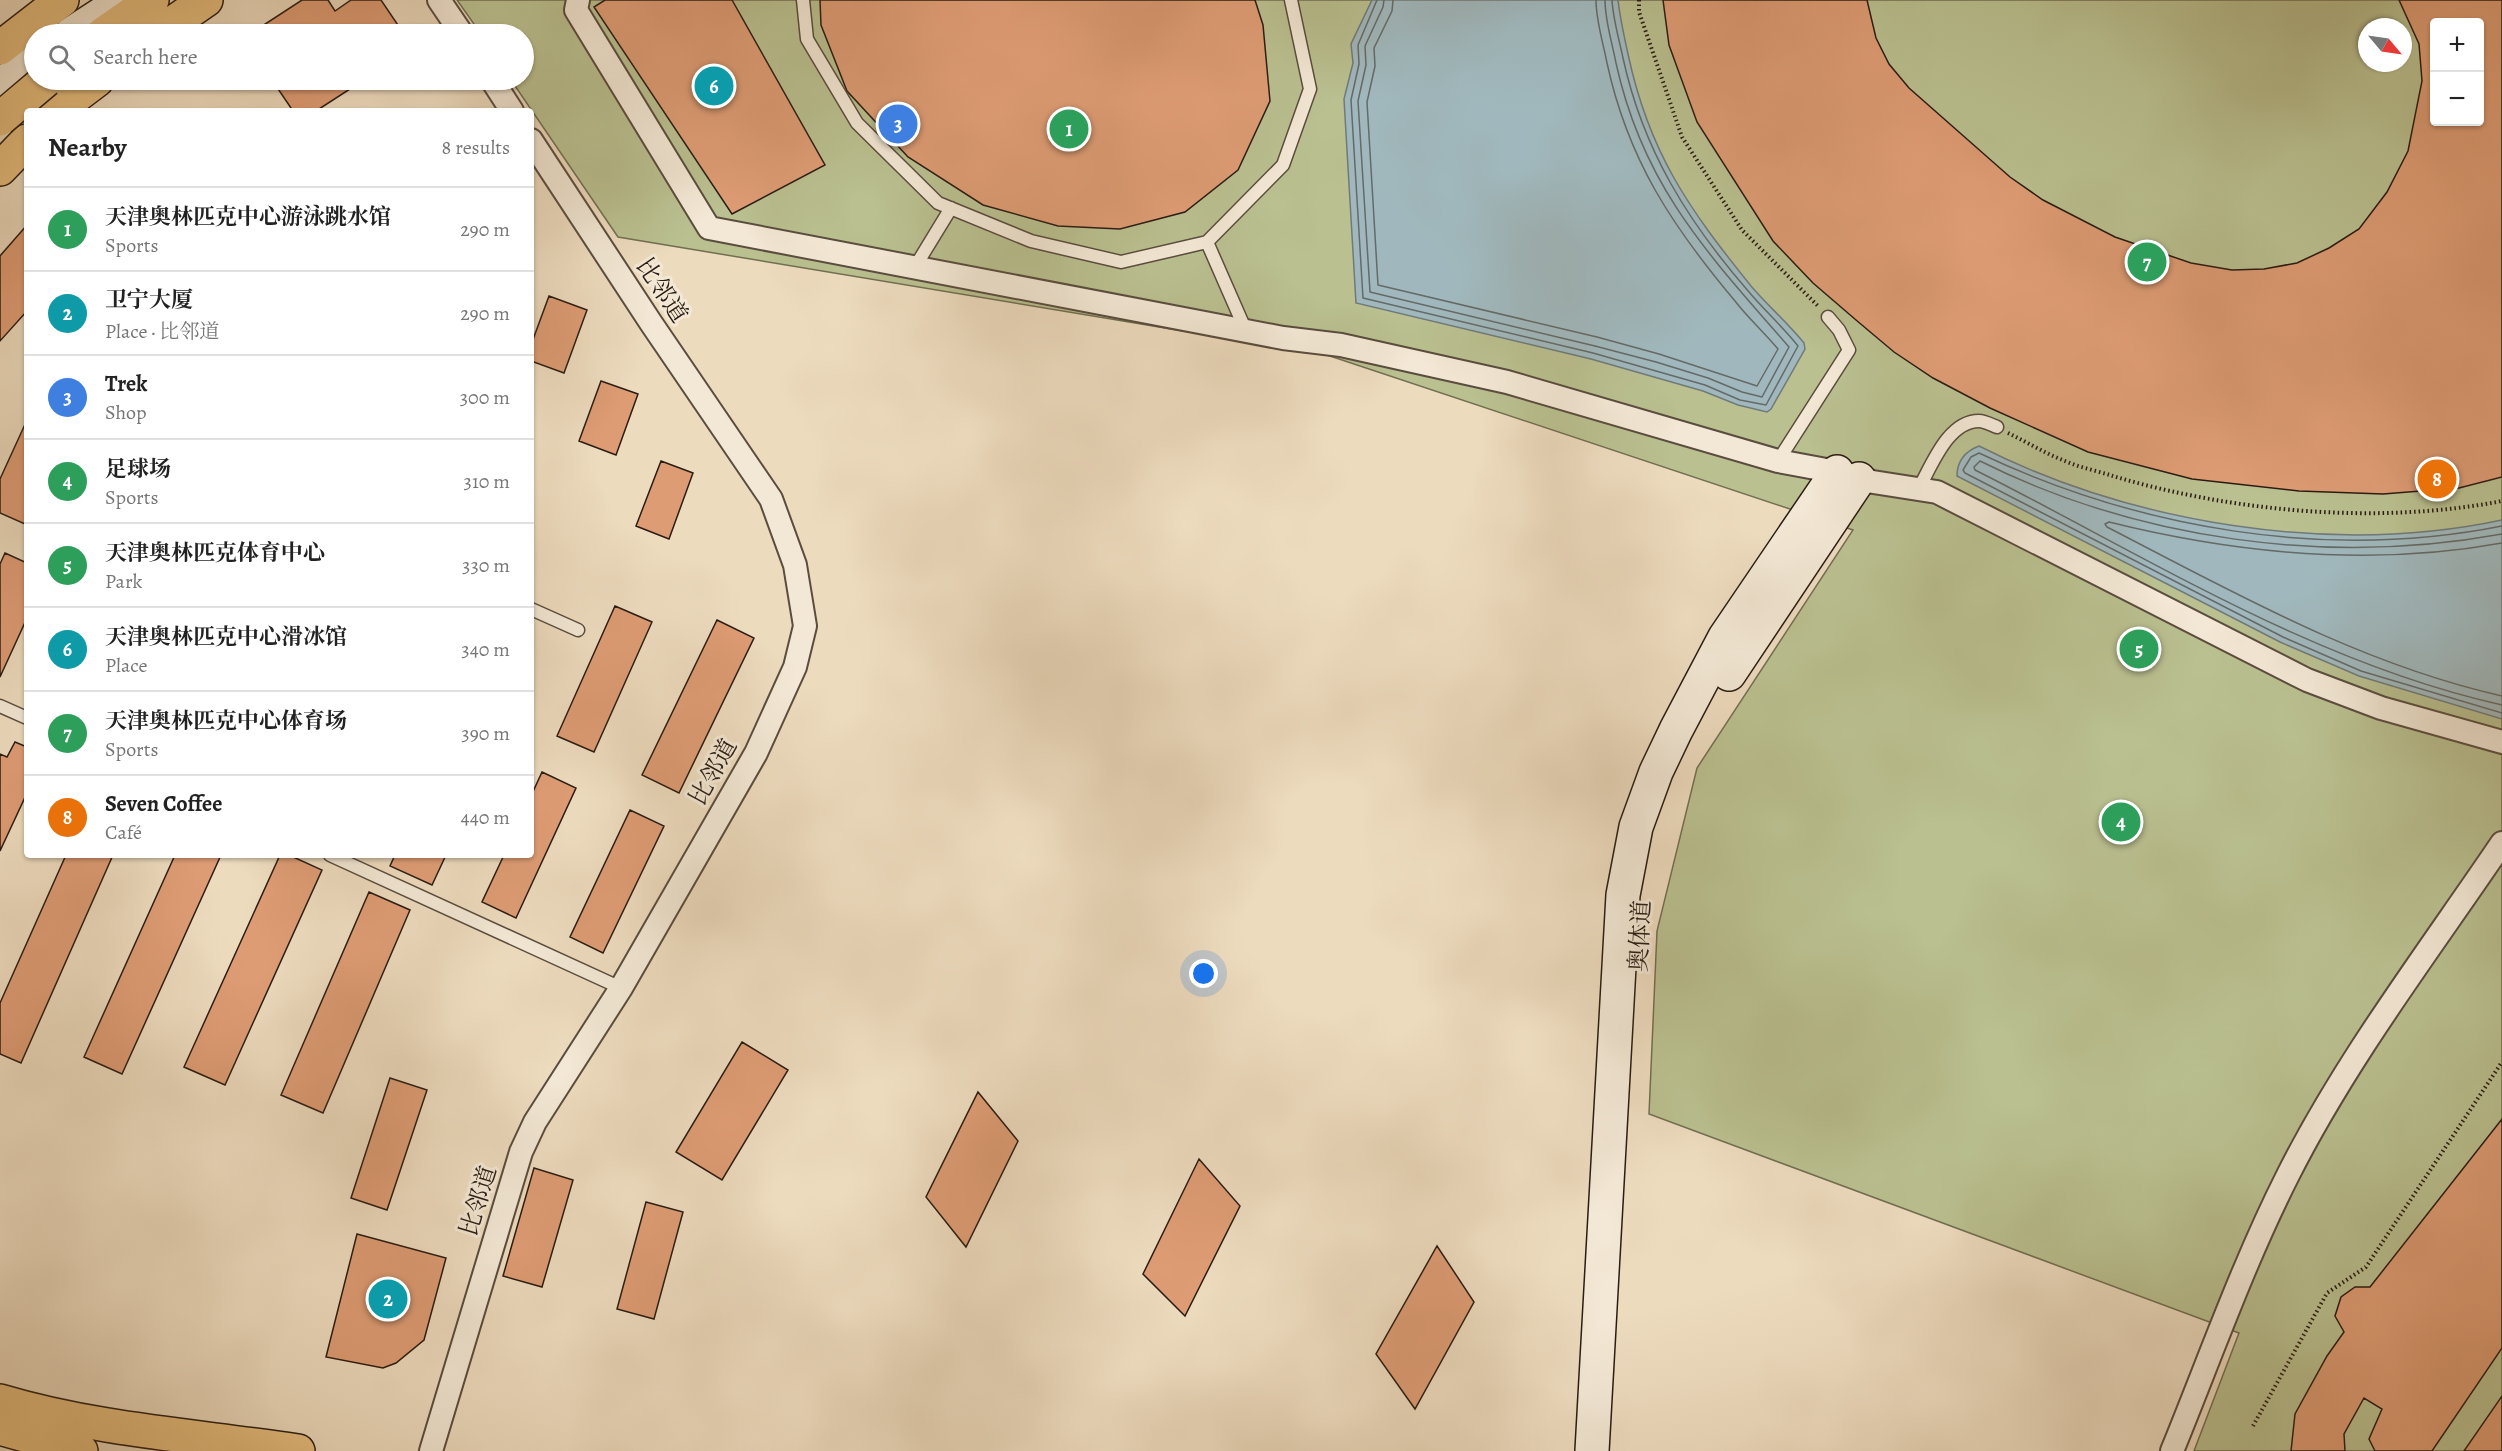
<!DOCTYPE html>
<meta charset="utf-8">
<style>
:root{--surface:#fff;--page:#f2f2f2;--text:#222;--muted:#767676;--line:#e0e0e0;--accent:#d93025}
body{margin:0;font-family:Alegreya,"Noto Serif SC",serif;background:var(--page);color:var(--text)}
.controls{position:absolute;right:18px;top:18px;display:grid;overflow:hidden;border-radius:6px;box-shadow:0 2px 4px #0004}
.controls button{width:54px;height:54px;display:grid;place-items:center;padding:0;border:0;border-bottom:2px solid var(--line);background:var(--surface);color:var(--text);font:30px sans-serif}
.compass{position:absolute;left:2358px;top:18px;width:54px;height:54px;border-radius:50%;background:var(--surface);box-shadow:0 2px 4px #0004;rotate:119deg}
.you{position:absolute;left:1204px;top:974px;width:21px;height:21px;margin:-15px;border:4px solid #fff;border-radius:50%;background:#1a73e8;box-shadow:0 0 0 9px #1a73e833}
.badge{display:grid;place-items:center;width:39px;height:39px;border-radius:50%;background:var(--accent);color:#fff;font-size:20px;font-weight:700}
.pin{position:absolute;translate:-50% -50%;border:3px solid #fff;box-shadow:0 2px 6px #0006}
.list{margin:0;padding:0;list-style:none}
h2{display:flex;justify-content:space-between;align-items:center;height:78px;margin:0;padding:0 24px;font-size:26px}
h2 small{font-size:20px;font-weight:400;color:var(--muted)}
.list li{display:grid;grid-template-columns:39px 1fr auto;gap:18px;align-items:center;box-sizing:border-box;height:84px;padding:0 24px;border-top:2px solid var(--line)}
.list b{display:block;font-size:22px;white-space:nowrap}
.list p{margin:0;font-size:20px;white-space:nowrap;color:var(--muted)}
.list em{font-size:20px;font-style:normal;color:var(--muted)}
.icon{flex:none;width:33px;height:33px;fill:none;stroke:currentColor;stroke-width:2;stroke-linecap:round;stroke-linejoin:round}
.map{position:relative;flex:none;width:2502px;height:1451px;overflow:hidden}
.search{position:absolute;background:var(--surface);box-shadow:0 2px 4px #0004;left:24px;top:24px;width:510px;height:66px;display:flex;align-items:center;gap:15px;box-sizing:border-box;padding:0 21px;border-radius:33px;color:var(--muted);font-size:22px}
.panel{position:absolute;background:var(--surface);box-shadow:0 2px 4px #0004;left:24px;top:108px;width:510px;height:750px;border-radius:6px}
.map>svg:first-child{display:block}
</style>
<div class="map">
<svg width="2502" height="1451" viewBox="0 0 2502 1451">
<rect width="100%" height="100%" fill="#eddbbe"/>
<filter id="stains"><feTurbulence type="fractalNoise" baseFrequency=".00333" numOctaves="4"/><feColorMatrix values="0 0 0 0 .2 0 0 0 0 .09 0 0 0 0 .02 0 0 0 .5 -.17"/></filter>
<radialGradient id="worn" r=".72"><stop offset=".6" stop-color="#630" stop-opacity="0"/><stop offset="1" stop-color="#630" stop-opacity=".3"/></radialGradient>
<path fill="#bac090" stroke="#726e52" stroke-width="1.5" fill-rule="evenodd" d="M457,0H2502V1451H2194L2239,1333L1649,1114L1657,931L1697,768L1853,530L1327,355L618,237L511,80H524V34H481ZM2434,22H2480V122H2434ZM2367,27H2403V63H2367Z"/>
<path fill="#a0b8bd" stroke="#707a79" stroke-width="1.5" d="M1372,0H1618C1620,18 1624,36 1628,54C1649,153 1689,209 1751,286C1768,306 1788,323 1804,343L1805,349L1771,409L1767,412L1738,405L1703,391L1591,359L1356,303L1344,99L1353,63L1351,44Z
M1979,446C2133,524 2333,556 2502,520V719L2359,676L2280,642L1957,476C1957,461 1966,451 1979,446Z"/>
<g fill="none" stroke-linecap="round" stroke-linejoin="round">
<path stroke="#646a68" stroke-width="1.5" d="M1377,0L1358,45L1359,64L1351,100L1363,298L1593,353L1705,385L1740,400L1766,405L1798,346C1783,327 1765,311 1749,292C1688,222 1643,150 1623,58C1619,39 1613,19 1612,0
M1384,0L1383,7L1365,46L1366,65L1358,101L1370,292L1595,346L1656,362L1708,378L1742,392L1762,397L1789,347C1709,255 1643,187 1616,63C1612,42 1605,21 1605,0
M1393,0L1392,11L1374,48L1375,66L1367,102L1378,285L1597,337L1659,354L1757,386L1778,349C1764,332 1748,318 1735,301C1672,226 1628,160 1607,63C1603,42 1596,21 1596,0
M2502,526C2327,561 2139,529 1979,453L1971,457L1963,470L1965,473L2283,637L2361,671L2502,713
M2502,534C2328,566 2138,540 1980,461L1974,467L1975,470C2146,556 2313,663 2502,705
M2502,543C2371,567 2238,554 2109,522L2105,524L2107,527C2235,593 2360,664 2502,696"/>
</g>
<path fill="#de9c74" stroke="#291c13" stroke-width="1.5" fill-rule="evenodd" d="M302,0H328L335,11L351,0H381L404,34H259L256,30Z
M605,0H732L825,165L732,214L594,7Z
M820,0H1255L1263,25L1270,101L1238,170L1185,212L1120,229L1058,226L983,205L908,157L847,91L821,25Z
M1663,0H1867L1876,38L1889,64L1909,88L2010,177L2043,200L2115,237L2191,263L2232,270L2264,269L2297,263L2329,248L2359,229L2387,192L2408,151L2422,81L2419,44L2399,0H2502V477L2459,488L2383,494L2299,491L2192,479L2088,452L1990,408L1933,378L1894,352L1856,320L1813,283L1773,241L1697,122L1669,45ZM2434,22H2480V122H2434Z
M272,80H364L316,111H293Z
M27,225V311L0,341V256Z
M549,296L587,310L564,373L531,361V345Z
M601,381L638,394L616,455L579,441Z
M27,420V519L25,524L0,513V479Z
M661,461L693,473L669,539L636,526Z
M5,553L27,563V618L0,677V564Z
M615,606L652,622L594,752L557,736Z
M717,620L754,638L679,793L642,775Z
M15,742L27,747V793L0,851V754L7,757Z
M542,772L576,788L516,918L482,902L504,855H531V796Z
M630,810L664,826L603,953L570,937Z
M66,855H113L21,1063L0,1054V1003Z
M175,855H221L122,1074L84,1057Z
M280,855H289L322,870L225,1085L184,1067Z
M395,855H446L432,885L390,866Z
M369,892L410,910L323,1113L281,1095Z
M742,1042L788,1070L722,1180L676,1152Z
M390,1078L427,1090L387,1210L351,1198Z
M978,1092L1018,1141L966,1247L926,1197Z
M2502,1119V1348L2432,1451H2375L2369,1439L2382,1409L2364,1398L2344,1434L2345,1451H2291L2295,1414L2327,1356L2344,1332L2335,1316L2341,1297L2355,1287H2370Z
M1199,1159L1240,1206L1185,1316L1143,1274Z
M534,1168L573,1180L542,1287L503,1276Z
M646,1202L683,1212L654,1319L617,1309Z
M357,1234L446,1258L424,1340L396,1363L383,1368L326,1357Z
M1437,1246L1474,1302L1415,1409L1376,1354Z
M2502,1396V1451H2464Z"/>
<g fill="none" stroke-linecap="round" stroke-linejoin="round">
<defs>
<path id="lane" d="M803,0L807,39L857,123L938,203L1031,241L1121,262L1207,242L1283,165L1310,89L1291,0
M1207,242L1246,331
M915,267L951,208
M1778,461L1849,350L1839,330L1828,317
M1919,488C1932,465 1948,421 1979,421C1984,421 1992,425 1997,427
M531,609L578,630
M0,706L27,718
M330,855L621,988"/>
<path id="street" d="M439,0L462,34
M578,0L576,10L709,228L1283,338L1341,345L1507,382L1778,461L1837,472L1873,482L1937,492L2307,680L2381,708L2502,742
M492,80L512,111
M431,1451L521,1152L535,1122L621,988L756,753L795,667L805,626L795,565L771,499L651,323L531,140
M2172,1451C2210,1358 2243,1264 2288,1175C2347,1058 2429,951 2502,843"/>
<path id="secondary" d="M71,34L108,10L131,0
M0,86L34,59
M1729,674L1859,479
M1592,1451L1623,895L1636,827L1656,772L1676,730L1725,637L1837,472"/>
<path id="primary" d="M0,1401C97,1430 198,1436 298,1451"/>
<path id="highway" d="M103,34L152,0
M157,34L206,0
M0,48L62,0
M56,111L97,80
M0,169L27,141
M0,1428L81,1451"/>
</defs>
<use href="#lane" stroke="#5a4c3e" stroke-width="15"/>
<use href="#street" stroke="#5a4c3e" stroke-width="26"/>
<use href="#secondary" stroke="#291c13" stroke-width="36"/>
<use href="#primary" stroke="#291c13" stroke-width="36"/>
<use href="#highway" stroke="#291c13" stroke-width="36"/>
<path stroke="#291c13" stroke-width="4" stroke-dasharray="1.5 3" stroke-linecap="butt" d="M1639,0V12L1682,137L1742,230L1818,306
M2008,433C2027,442 2046,454 2065,461C2081,468 2098,471 2113,476C2233,512 2379,525 2502,501
M2253,1426L2327,1293L2366,1267L2502,1062"/>
<use href="#lane" stroke="#f3e8d5" stroke-width="12"/>
<use href="#street" stroke="#f3e8d5" stroke-width="22"/>
<use href="#secondary" stroke="#f3e8d5" stroke-width="33"/>
<use href="#primary" stroke="#e6be7f" stroke-width="33"/>
<use href="#highway" stroke="#e6be7f" stroke-width="33"/>
<defs>
<path id="highway-bridge" d="M0,119L46,80"/>
</defs>
<use href="#highway-bridge" stroke="#291c13" stroke-width="36" stroke-linecap="butt"/>
<use href="#highway-bridge" stroke="#e6be7f" stroke-width="33"/>
</g>
<g text-anchor="middle" dominant-baseline="central" stroke-width="6" stroke-linejoin="round" paint-order="stroke">
<g font-size="24" fill="#291c13" stroke="#f3e8d5">
<text transform="translate(662 290) rotate(56)">比邻道</text>
<text transform="translate(713 772) rotate(-61)">比邻道</text>
<text transform="translate(1640 936) rotate(-87)">奥体道</text>
<text transform="translate(478 1201) rotate(-73)">比邻道</text>
</g>
</g>
<rect width="100%" height="100%" filter="url(#stains)"/>
<rect width="100%" height="100%" fill="url(#worn)"/>
</svg>
<div class="controls">
<button>+</button>
<button>−</button>
</div>
<svg class="compass" viewBox="-18 -18 36 36"><path d="M0-13l5 13h-10z" fill="#e53935"/><path d="M0 13l5-13h-10z" fill="#767676"/></svg>
<div class="you"></div>
<div class="pin badge" style="left:1069px;top:129px;background:#2e9e5b">1</div>
<div class="pin badge" style="left:388px;top:1299px;background:#0f9aa8">2</div>
<div class="pin badge" style="left:898px;top:124px;background:#3f7fe0">3</div>
<div class="pin badge" style="left:2121px;top:822px;background:#2e9e5b">4</div>
<div class="pin badge" style="left:2139px;top:649px;background:#2e9e5b">5</div>
<div class="pin badge" style="left:714px;top:86px;background:#0f9aa8">6</div>
<div class="pin badge" style="left:2147px;top:262px;background:#2e9e5b">7</div>
<div class="pin badge" style="left:2437px;top:479px;background:#e8710a">8</div>
<div class="search"><svg class="icon" aria-label="search" viewBox="0 0 24 24"><circle cx="10" cy="10" r="6"/><path d="M15 15l6 6"/></svg>Search here</div>
<section class="panel">
<h2>Nearby<small>8 results</small></h2>
<ul class="list">
<li><span class="badge" style="background:#2e9e5b">1</span><div><b>天津奥林匹克中心游泳跳水馆</b><p>Sports</p></div><em>290 m</em></li>
<li><span class="badge" style="background:#0f9aa8">2</span><div><b>卫宁大厦</b><p>Place · 比邻道</p></div><em>290 m</em></li>
<li><span class="badge" style="background:#3f7fe0">3</span><div><b>Trek</b><p>Shop</p></div><em>300 m</em></li>
<li><span class="badge" style="background:#2e9e5b">4</span><div><b>足球场</b><p>Sports</p></div><em>310 m</em></li>
<li><span class="badge" style="background:#2e9e5b">5</span><div><b>天津奥林匹克体育中心</b><p>Park</p></div><em>330 m</em></li>
<li><span class="badge" style="background:#0f9aa8">6</span><div><b>天津奥林匹克中心滑冰馆</b><p>Place</p></div><em>340 m</em></li>
<li><span class="badge" style="background:#2e9e5b">7</span><div><b>天津奥林匹克中心体育场</b><p>Sports</p></div><em>390 m</em></li>
<li><span class="badge" style="background:#e8710a">8</span><div><b>Seven Coffee</b><p>Café</p></div><em>440 m</em></li>
</ul>
</section>
</div>
